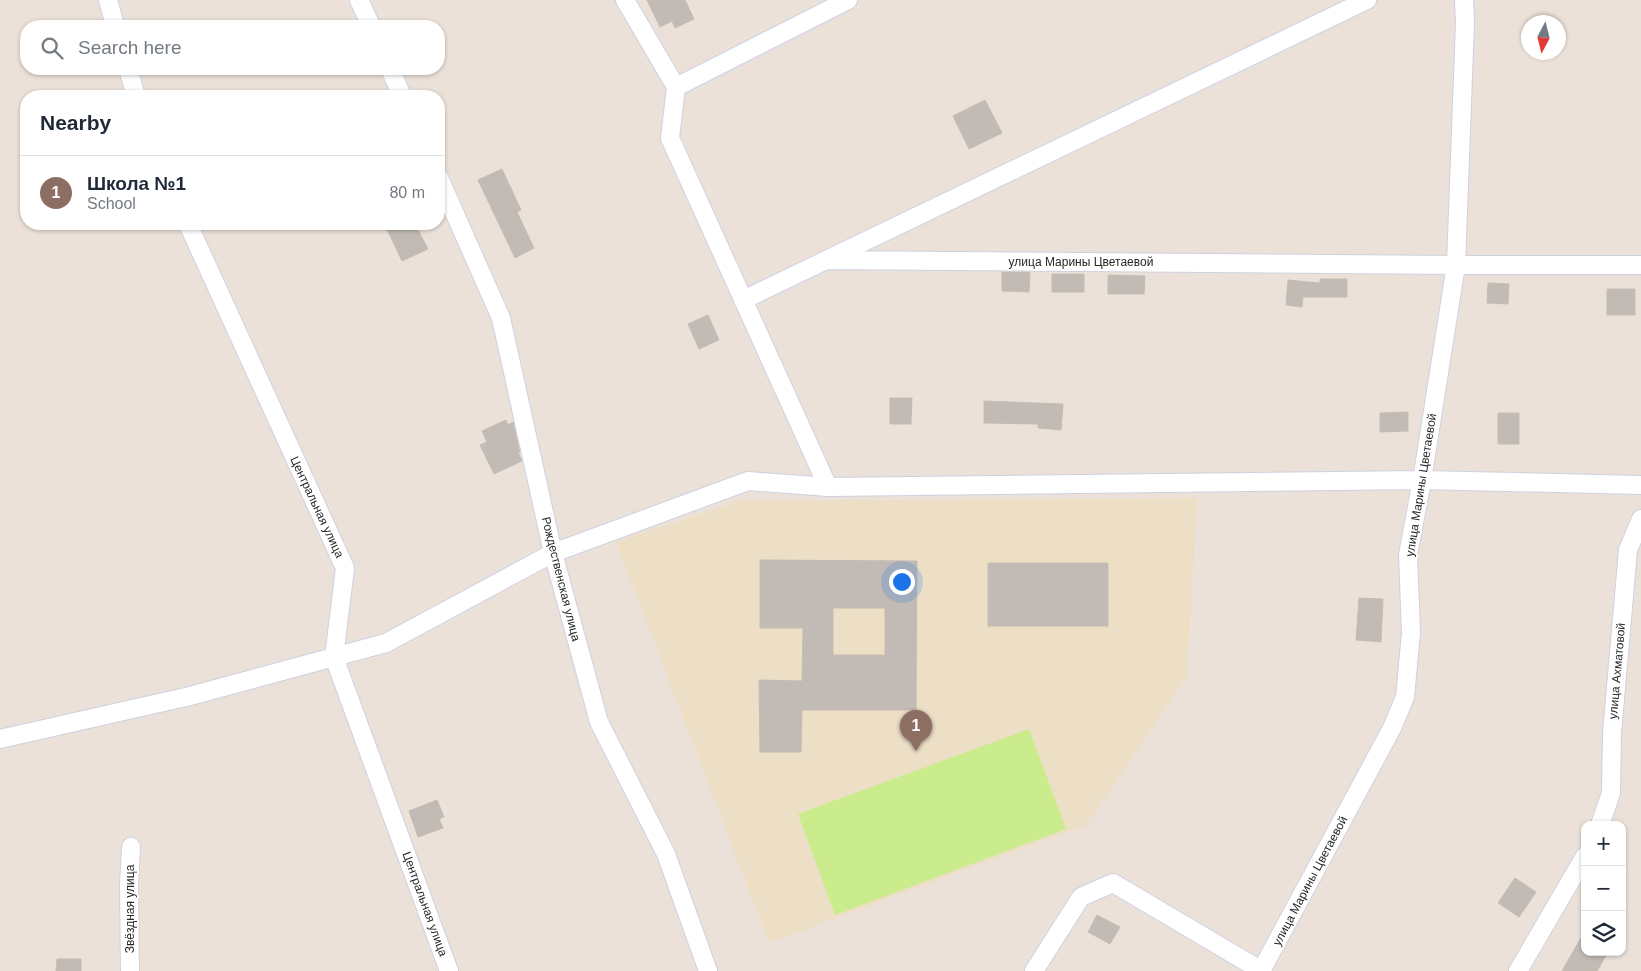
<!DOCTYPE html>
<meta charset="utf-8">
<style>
:root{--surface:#fff;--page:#f2f2f3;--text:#1f2937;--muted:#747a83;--line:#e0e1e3;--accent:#1a73e8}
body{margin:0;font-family:Helvetica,sans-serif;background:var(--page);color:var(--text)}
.controls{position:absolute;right:15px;bottom:15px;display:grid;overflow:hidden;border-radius:10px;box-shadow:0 1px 4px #0004}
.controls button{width:45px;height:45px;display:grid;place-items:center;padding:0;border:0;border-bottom:1px solid var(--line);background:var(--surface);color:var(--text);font:25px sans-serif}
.compass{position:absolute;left:1521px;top:15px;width:45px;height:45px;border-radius:50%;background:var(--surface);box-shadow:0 1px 4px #0004;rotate:187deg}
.you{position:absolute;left:901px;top:581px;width:18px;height:18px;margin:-12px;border:4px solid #fff;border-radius:50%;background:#1a73e8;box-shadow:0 0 0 8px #1a73e833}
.badge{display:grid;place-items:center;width:32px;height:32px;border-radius:50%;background:var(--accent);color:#fff;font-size:16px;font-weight:700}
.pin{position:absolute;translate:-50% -41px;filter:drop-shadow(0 1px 2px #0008)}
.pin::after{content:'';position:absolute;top:26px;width:18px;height:15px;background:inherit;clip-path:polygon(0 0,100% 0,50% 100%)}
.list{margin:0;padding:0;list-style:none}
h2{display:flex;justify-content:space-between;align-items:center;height:65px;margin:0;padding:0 20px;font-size:21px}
h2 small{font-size:16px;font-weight:400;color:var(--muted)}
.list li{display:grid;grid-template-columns:32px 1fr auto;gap:15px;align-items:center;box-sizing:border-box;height:75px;padding:0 20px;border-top:1px solid var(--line)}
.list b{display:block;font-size:19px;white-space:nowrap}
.list p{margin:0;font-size:16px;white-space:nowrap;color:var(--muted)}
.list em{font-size:16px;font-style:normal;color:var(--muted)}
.icon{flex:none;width:28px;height:28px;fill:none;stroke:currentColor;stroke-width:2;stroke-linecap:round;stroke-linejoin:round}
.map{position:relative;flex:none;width:1641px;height:971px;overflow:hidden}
.search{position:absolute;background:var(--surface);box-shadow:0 1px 4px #0004;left:20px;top:20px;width:425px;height:55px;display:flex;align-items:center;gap:12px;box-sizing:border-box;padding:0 18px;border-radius:20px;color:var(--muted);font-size:19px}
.panel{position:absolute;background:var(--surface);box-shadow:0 1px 4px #0004;left:20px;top:90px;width:425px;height:140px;border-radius:20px}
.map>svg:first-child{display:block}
</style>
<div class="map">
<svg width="1641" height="971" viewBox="0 0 1641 971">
<rect width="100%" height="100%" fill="#ebe1d8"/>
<path fill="#eddec6" d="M1197,498L1187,677L1086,825L769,943L616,542L738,501Z"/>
<path fill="#caec8d" d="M1029,729L1066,829L835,915L798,814Z"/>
<path fill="#c2bbb5" stroke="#c5bdb2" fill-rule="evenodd" d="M647,0H685L694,19L675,28L672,21L660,27Z
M985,100L1002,133L969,149L953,116Z
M502,169L521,210L517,212L534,248L515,258L478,180Z
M392,224H415L428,249L402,261L386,227Z
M1002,272H1030L1029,292L1002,291Z
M1052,274H1084V292H1052Z
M1108,275L1145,276L1144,294H1108Z
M1320,279H1347V297H1303L1302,307L1286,305L1288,280L1320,283Z
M1488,283L1509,284L1508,304L1487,303Z
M1607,289H1635V315H1607Z
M708,315L719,340L699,349L688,324Z
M890,398H912L911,424H890Z
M984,401L1063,404L1061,430L1038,428V424L984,423Z
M1408,412V431L1380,432V413Z
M1498,413H1519V444H1498Z
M506,420L508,425L513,422L520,452H518L522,461L494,474L480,445L487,442L482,431Z
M760,560L917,561L916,710H802L801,752H760L759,680L802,681L803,628H760ZM833,608H885V655H833Z
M988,563H1108V626H988Z
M1359,598L1383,599L1381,642L1356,640Z
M437,800L444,817L439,819L443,828L418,837L409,811Z
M1515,878L1536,892L1519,917L1498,903Z
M1097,915L1120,927L1110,944L1088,932Z
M1585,931V952H1608L1597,971H1562Z
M57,959H81V971H56Z"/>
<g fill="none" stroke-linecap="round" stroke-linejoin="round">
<defs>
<path id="street" d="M108,0L115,26
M359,0L371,26
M625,0L676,87
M848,0L676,87L670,138L828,487L1422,480L1641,485
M128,69L136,96
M390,69L402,96
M439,178L501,318L553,553L599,722L666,854L708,971
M188,224L345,568L334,657L449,971
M826,260L1456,265H1641
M743,300L1367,0
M0,739L190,696L386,643L553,553L748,481L828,487
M1600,825L1611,793L1612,733L1628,550L1641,519
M130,971L129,885L131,847
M1034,971L1081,897L1113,883L1262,971
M1261,971L1392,728L1405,697L1411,633L1408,555L1422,480L1456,265L1465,23L1464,0
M1518,971L1585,856"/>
</defs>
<use href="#street" stroke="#cdd2e1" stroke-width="20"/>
<use href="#street" stroke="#fff" stroke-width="18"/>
</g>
<g text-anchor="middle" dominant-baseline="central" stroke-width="4" stroke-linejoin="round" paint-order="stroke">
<g font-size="12" fill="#272727" stroke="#fff">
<text x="1081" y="262">улица Марины Цветаевой</text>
<text transform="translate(1421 485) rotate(-81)">улица Марины Цветаевой</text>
<text transform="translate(317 507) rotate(65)">Центральная улица</text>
<text transform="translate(561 579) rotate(76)">Рождественская улица</text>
<text transform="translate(1617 671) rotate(-85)">улица Ахматовой</text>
<text transform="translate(1310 881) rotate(-62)">улица Марины Цветаевой</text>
<text transform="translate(425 904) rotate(70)">Центральная улица</text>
<text transform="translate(130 909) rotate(-90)">Звёздная улица</text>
</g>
</g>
</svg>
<div class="controls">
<button>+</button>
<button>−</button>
<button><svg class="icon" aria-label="layers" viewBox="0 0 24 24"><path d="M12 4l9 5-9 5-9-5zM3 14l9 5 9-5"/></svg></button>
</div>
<svg class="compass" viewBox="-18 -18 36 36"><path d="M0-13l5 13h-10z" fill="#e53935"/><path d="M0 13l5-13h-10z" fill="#747a83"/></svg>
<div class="you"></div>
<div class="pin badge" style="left:916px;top:751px;background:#8d6e63">1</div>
<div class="search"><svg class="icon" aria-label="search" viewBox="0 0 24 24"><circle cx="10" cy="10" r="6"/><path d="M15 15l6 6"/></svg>Search here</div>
<section class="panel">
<h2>Nearby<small></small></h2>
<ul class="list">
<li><span class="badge" style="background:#8d6e63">1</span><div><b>Школа №1</b><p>School</p></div><em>80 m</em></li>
</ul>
</section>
</div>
